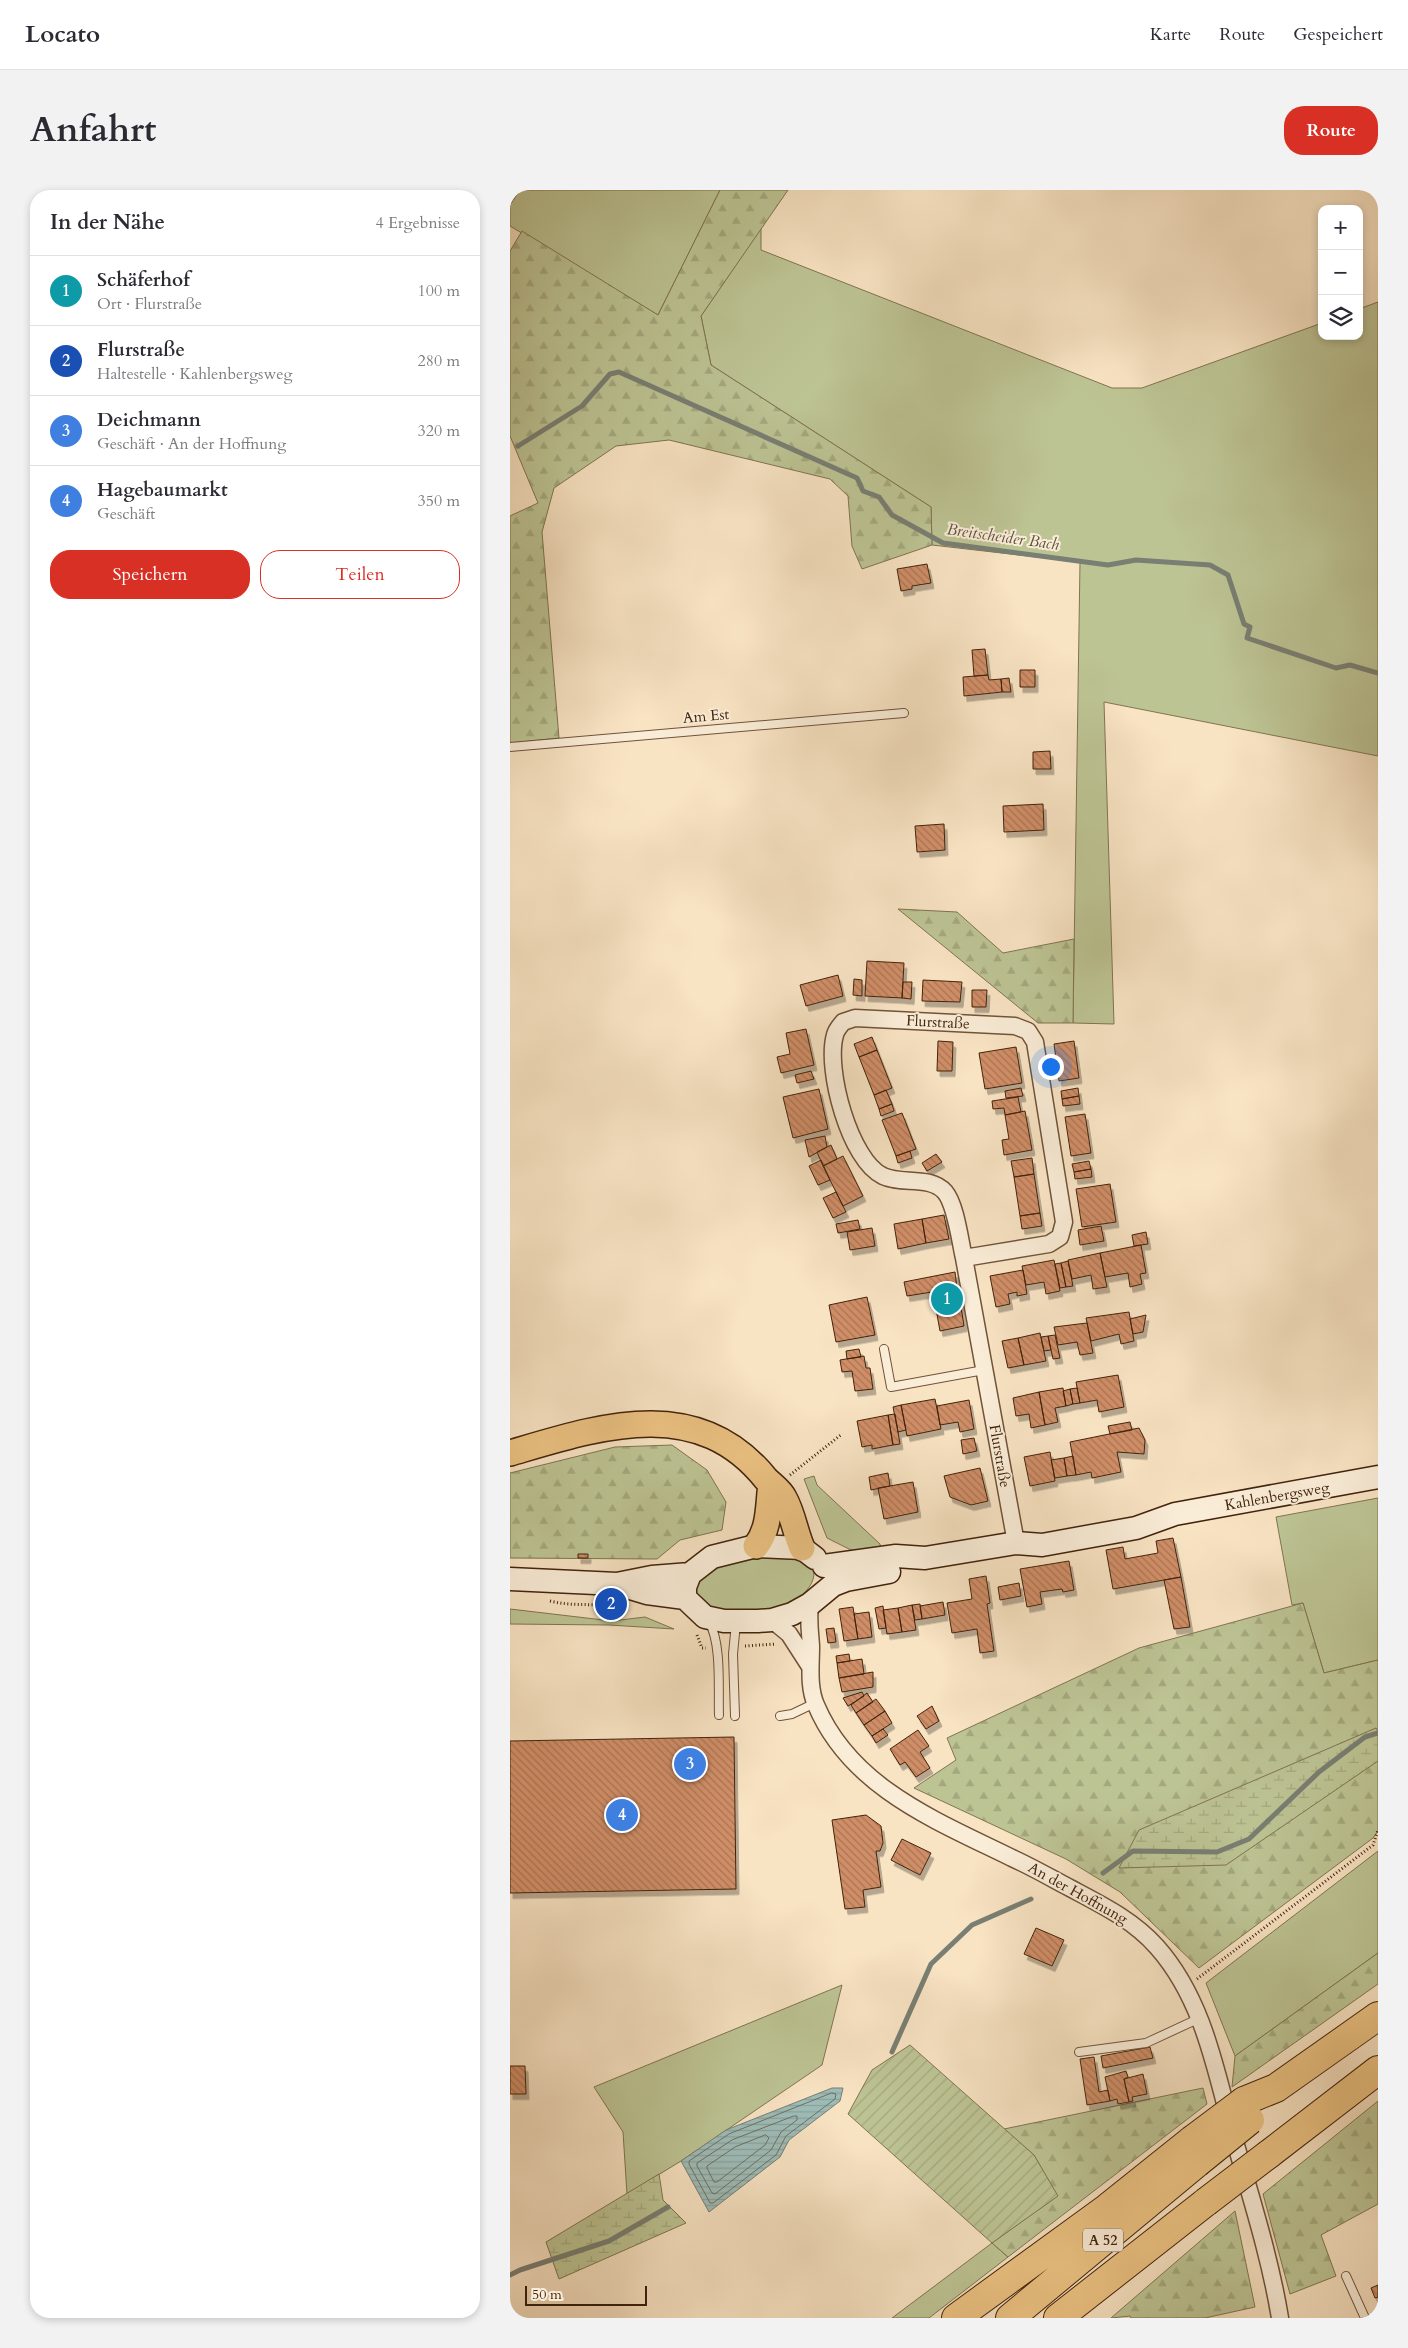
<!DOCTYPE html>
<html lang="de">
<meta charset="utf-8">
<style>
:root{--surface:#fff;--page:#f2f2f3;--text:#2b2b33;--muted:#7c7c81;--line:#e1e1e2;--accent:#d93025}
body{margin:0;font-family:Cardo,serif;background:var(--page);color:var(--text)}
.controls{position:absolute;right:15px;top:15px;display:grid;overflow:hidden;border-radius:10px;box-shadow:0 2px 8px #0003}
.controls button{width:45px;height:45px;display:grid;place-items:center;padding:0;border:0;border-bottom:1px solid var(--line);background:var(--surface);color:var(--text);font:25px sans-serif}
.scale{position:absolute;left:15px;bottom:12px;width:122px;box-sizing:border-box;padding-left:5px;border:2px solid #42230b;border-top:0;font-size:14px;line-height:18px;white-space:nowrap;color:#42230b;-webkit-text-stroke:4px #faedd8;paint-order:stroke}
.you{position:absolute;left:540px;top:876px;width:18px;height:18px;margin:-12px;border:4px solid #fff;border-radius:50%;background:#1a73e8;box-shadow:0 0 0 8px #1a73e833}
.badge{display:grid;place-items:center;width:32px;height:32px;border-radius:50%;background:var(--accent);color:#fff;font-size:16px;font-weight:700}
.pin{position:absolute;translate:-50% -50%;border:2px solid #fff;box-shadow:0 1px 5px #0006}
.list{margin:0;padding:0;list-style:none}
h2{display:flex;justify-content:space-between;align-items:center;height:65px;margin:0;padding:0 20px;font-size:21px}
h2 small{font-size:16px;font-weight:400;color:var(--muted)}
.list li{display:grid;grid-template-columns:32px 1fr auto;gap:15px;align-items:center;box-sizing:border-box;height:70px;padding:0 20px;border-top:1px solid var(--line)}
.list b{display:block;font-size:19px;white-space:nowrap}
.list p{margin:0;font-size:16px;white-space:nowrap;color:var(--muted)}
.list em{font-size:16px;font-style:normal;color:var(--muted)}
.actions{display:flex;gap:10px;padding:15px 20px}
.actions a{flex:1;padding:11px 0;border:1px solid var(--accent);border-radius:20px;text-align:center;font-size:18px;color:var(--accent)}
.actions .main{background:var(--accent);color:#fff}
.icon{flex:none;width:28px;height:28px;fill:none;stroke:currentColor;stroke-width:2;stroke-linecap:round;stroke-linejoin:round}
.map{position:relative;flex:none;width:868px;height:2128px;overflow:hidden;border-radius:20px}
header{display:flex;align-items:center;gap:30px;box-sizing:border-box;height:70px;padding:0 25px;background:var(--surface);border-bottom:1px solid var(--line)}
header strong{font-size:24px}
nav{display:flex;gap:28px;margin-inline-start:auto;font-size:18px}
.intro{display:flex;align-items:center;justify-content:space-between;box-sizing:border-box;height:120px;padding:0 30px}
h1{margin:0;font-size:35px}
.button{padding:12px 22px;border-radius:20px;background:var(--accent);color:#fff;font-size:18px;font-weight:700}
main{display:flex;gap:30px;padding:0 30px}
aside{flex:1;background:var(--surface);border-radius:20px;box-shadow:0 2px 8px #0003}
.map>svg:first-child{display:block}
</style>
<header>
<strong>Locato</strong>
<nav><a>Karte</a><a>Route</a><a>Gespeichert</a></nav>
</header>
<div class="intro"><h1>Anfahrt</h1><a class="button">Route</a></div>
<main>
<aside>
<h2>In der Nähe<small>4 Ergebnisse</small></h2>
<ul class="list">
<li><span class="badge" style="background:#0f9aa8">1</span><div><b>Schäferhof</b><p>Ort · Flurstraße</p></div><em>100 m</em></li>
<li><span class="badge" style="background:#1a4fb4">2</span><div><b>Flurstraße</b><p>Haltestelle · Kahlenbergsweg</p></div><em>280 m</em></li>
<li><span class="badge" style="background:#3f7fe0">3</span><div><b>Deichmann</b><p>Geschäft · An der Hoffnung</p></div><em>320 m</em></li>
<li><span class="badge" style="background:#3f7fe0">4</span><div><b>Hagebaumarkt</b><p>Geschäft</p></div><em>350 m</em></li>
</ul>
<div class="actions"><a class="main">Speichern</a><a>Teilen</a></div>
</aside>
<div class="map">
<svg width="868" height="2128" viewBox="0 0 868 2128">
<defs>
<pattern id="forest-firs" width="22" height="20" patternUnits="userSpaceOnUse" patternTransform="scale(1.25)"><rect width="22" height="20" fill="#bdc494"/><path d="M5 1l3.5 6h-7zM16 11l3.5 6h-7z" fill="#a4a87e"/></pattern>
<pattern id="wetland-marsh" width="20" height="14" patternUnits="userSpaceOnUse" patternTransform="scale(1.25)"><rect width="20" height="14" fill="#bdc494"/><path d="M1 5h8M5 5V1M11 12h8M15 12V8" fill="none" stroke="#a4a87e"/></pattern>
<pattern id="garden-furrows" width="10" height="10" patternUnits="userSpaceOnUse" patternTransform="scale(1.25)"><rect width="10" height="10" fill="#bdc494"/><path d="M-1 1l2-2M0 10L10 0M9 11l2-2" fill="none" stroke="#a4a87e"/></pattern>
<pattern id="water-rules" width="6" height="5" patternUnits="userSpaceOnUse" patternTransform="scale(1.25)"><rect width="6" height="5" fill="#9ebdb9"/><path d="M0 2.5h6" fill="none" stroke="#89a29e"/></pattern>
<pattern id="building-back-hatch" width="6" height="6" patternUnits="userSpaceOnUse" patternTransform="scale(1.25)"><rect width="6" height="6" fill="#d08e67"/><path d="M-1 5l2 2M0 0l6 6M5-1l2 2" fill="none" stroke="#aa7453"/></pattern>
<filter id="shadow"><feDropShadow dx="3" dy="5.5" stdDeviation="0" flood-color="#0004"/></filter>
</defs>
<rect width="100%" height="100%" fill="#f8e3c3"/>
<filter id="stains"><feTurbulence type="fractalNoise" baseFrequency=".004" numOctaves="4"/><feColorMatrix values="0 0 0 0 .2 0 0 0 0 .09 0 0 0 0 .02 0 0 0 .5 -.17"/></filter>
<radialGradient id="worn" r=".72"><stop offset=".6" stop-color="#630" stop-opacity="0"/><stop offset="1" stop-color="#630" stop-opacity=".3"/></radialGradient>
<path fill="#bdc494" stroke="#807450" d="M10,0H210L148,125L0,36V15Z
M251,38V60L602,198H632L812,133V146H849V119L868,112V566L594,512L604,834L563,833L570,372L422,355L421,317L201,175L191,126Z
M304,1286L307,1295L370,1354L371,1360H341L317,1348L294,1289Z
M868,1308V1470L814,1483L793,1413L782,1415L766,1327Z
M285,1365C290,1368 297,1371 301,1375C314,1394 280,1417 265,1420C240,1424 208,1423 186,1410L182,1394L202,1378L230,1368Z
M0,1419L102,1431L135,1427L164,1439L99,1435L0,1434Z
M868,1661V1763L725,1866L696,1793Z
M332,1795L312,1875L171,1971L117,2004L113,1942L84,1897Z
M482,2053L498,2067L419,2128H382Z"/>
<path fill="url(#forest-firs)" stroke="#807450" d="M210,0H278L191,126L201,175L421,317L422,355L352,379L342,356L338,306L320,289L159,250L106,256L44,298L32,342L49,548L0,553V326L28,313L0,246V61L12,41L148,125Z
M388,719L447,722L493,763L564,749L563,833H528Z
M162,1255L197,1280L216,1312L212,1340L170,1350L147,1369L0,1368V1283L105,1257Z
M793,1413L814,1483L868,1470V1641L863,1648L689,1778L610,1702L556,1669L404,1598L446,1570L437,1548L629,1458Z
M868,1763V1794L722,1897L725,1866Z
M693,1898L697,1914L498,2067L482,2053L547,2006L524,1965L494,1939Z
M868,1911V2014L811,2045L826,2086L780,2104L753,2004Z
M725,2021L745,2117L695,2128H621L620,2126L601,2128Z"/>
<path fill="url(#wetland-marsh)" stroke="#807450" d="M866,1538L868,1541V1571L716,1675L609,1678L629,1640Z
M149,1984L153,2010L176,2033L49,2089L36,2052Z"/>
<path fill="url(#garden-furrows)" stroke="#807450" d="M400,1855L524,1965L548,2006L482,2053L338,1924L362,1880Z"/>
<path fill="url(#water-rules)" stroke="#797f73" d="M322,1898H333L330,1911L279,1950L270,1967L199,2022L171,1971L216,1940Z"/>
<g fill="none" stroke-linecap="round" stroke-linejoin="round">
<path stroke="#707062" stroke-width="1" d="M322,1903L326,1904L325,1909L276,1946L266,1965L203,2013H200L179,1974V1971L219,1944Z
M284,1926H287V1930L271,1942L261,1960L205,2004L202,2003L187,1976V1973L222,1950Z
M256,1945L259,1948L255,1955L207,1992H204L197,1978V1976L225,1957Z"/>
<path stroke="#797f73" stroke-width="5" d="M8,256L72,216L100,184L109,182L347,288L353,301L369,307L382,325L433,353L598,375L626,370L700,375L718,385L734,434L740,437L737,448L826,478L840,475L868,483
M593,1683L623,1661L707,1662L739,1649L809,1582L855,1547L868,1543
M382,1862L421,1774L462,1735L521,1709
M0,2085L10,2080L99,2051L158,2017"/>
</g>
<path fill="url(#building-back-hatch)" stroke="#42230b" filter="url(#shadow)" d="M417,374L421,393L402,396V399L391,401L387,379Z
M475,459L478,485L464,486L462,460Z
M510,480H525V497H510Z
M478,485L479,490L491,489L492,502L454,506L453,487Z
M499,488L501,502H492L491,489Z
M540,561L541,579H523V562Z
M533,614L534,640L494,642L493,616Z
M434,634L435,660L407,662L405,636Z
M357,771L394,773L392,808L355,806Z
M328,785L333,806L296,816L290,795Z
M344,789L352,790V806L343,805Z
M413,790L452,792L450,812L412,811Z
M393,792H402L401,809L392,808Z
M462,800H477L476,817H462Z
M296,839L304,875L271,883L267,867L280,864L276,843Z
M362,847L367,860L349,867L344,854Z
M428,851L443,852L442,881H427Z
M564,851L569,888L549,891L544,854Z
M506,857L512,893L475,899L469,863Z
M367,860L382,898L364,905L349,867Z
M301,881L304,889L287,893L285,885Z
M511,898L513,906L496,908L495,901Z
M568,898L569,906L552,909L551,901Z
M309,899L318,939L283,948L273,907Z
M376,900L382,914L369,919L364,905Z
M569,906L570,914L553,916L552,909Z
M508,907L511,922L495,925L494,918L483,919L482,911Z
M382,914L384,921L371,926L369,919Z
M515,921L522,960L494,965L492,950L499,949L495,925Z
M392,923L406,959L386,966L372,930Z
M575,924L581,963L561,966L555,927Z
M315,946L317,957L299,967L295,950Z
M321,955L327,969L313,976L307,962Z
M400,961L402,968L388,973L386,966Z
M426,964L432,972L417,981L412,973Z
M333,966L353,1006L333,1016L313,976Z
M522,968L524,984L504,987L501,971Z
M311,970L320,990L308,995L299,976Z
M579,971L581,979L564,982L562,974Z
M581,979L582,987L565,989L564,982Z
M524,984L530,1023L510,1026L504,987Z
M600,994L606,1032L572,1037L566,999Z
M326,1002L336,1022L323,1028L313,1008Z
M530,1023L532,1036L512,1039L510,1026Z
M434,1025L439,1049L416,1053L412,1029Z
M412,1029L416,1053L388,1059L384,1034Z
M348,1030L350,1039L328,1043L326,1034Z
M591,1036L594,1051L570,1055L568,1040Z
M362,1038L365,1056L340,1060L337,1042Z
M636,1042L638,1054L624,1056L622,1045Z
M631,1055L636,1083L630,1084L632,1094L620,1097L618,1083L595,1087L590,1063Z
M590,1063L597,1097L583,1099L581,1085L562,1089L558,1070Z
M544,1070L550,1101L536,1104L534,1092L516,1095L512,1076Z
M558,1071L563,1096L556,1097L551,1073Z
M551,1073L556,1097L550,1098L545,1074Z
M513,1080L517,1104L507,1106V1102L498,1104L500,1114L486,1117L480,1086Z
M445,1082L447,1098L397,1106L394,1092Z
M447,1098L451,1117L443,1118V1116L426,1119L423,1101Z
M357,1107L365,1145L326,1152L319,1115Z
M443,1116V1118L451,1117L454,1136L430,1141L426,1119Z
M619,1122L624,1151L611,1154L609,1144L581,1151L576,1128Z
M636,1125L633,1142L623,1144L620,1129Z
M577,1133L583,1163L570,1165L567,1152L548,1155L544,1137Z
M530,1143L536,1171L514,1175L508,1148Z
M545,1145L550,1168L543,1169L538,1146Z
M538,1146L541,1160L534,1161L531,1147Z
M508,1148L514,1175L498,1178L492,1151Z
M349,1159L351,1167L337,1169L336,1161Z
M354,1166L356,1178H360L363,1199L345,1201L342,1181L332,1182L330,1170Z
M608,1185L614,1217L589,1222L587,1210L570,1213L566,1192Z
M553,1198L556,1216L545,1218L548,1232L535,1235L529,1202Z
M567,1198L570,1213L563,1214L560,1199Z
M560,1199L563,1214L556,1216L553,1201Z
M529,1202L535,1235L521,1238L519,1224L506,1226L503,1208Z
M425,1209L431,1239L397,1246L391,1215Z
M459,1210L464,1239L450,1242L448,1232L430,1235L427,1216Z
M391,1215L396,1240L388,1242L383,1217Z
M385,1224L390,1254L383,1255L378,1225Z
M378,1225L383,1255L362,1259V1255L352,1257L347,1231Z
M620,1232L622,1240L600,1244L598,1236Z
M629,1238L635,1250L634,1264L607,1262L611,1282L582,1288L581,1282L566,1285L560,1252Z
M464,1248L467,1261L453,1264L451,1250Z
M540,1262L545,1291L520,1296L514,1267Z
M563,1266L566,1285L557,1286L554,1268Z
M554,1268L557,1286L545,1288L541,1270Z
M470,1278L478,1311L461,1315L440,1307L434,1286Z
M378,1283L380,1296L361,1300L359,1287Z
M403,1292L408,1322L374,1329L368,1298Z
M663,1348L671,1387L603,1399L596,1360L613,1357L615,1369L648,1363L646,1351Z
M68,1364H78V1368H68Z
M559,1371L564,1400L553,1402L552,1399L530,1402L532,1414L517,1417L510,1379Z
M476,1386L480,1413L477,1414L484,1461L470,1463L467,1439L442,1443L437,1413L462,1409L459,1389Z
M671,1387L680,1437L664,1439L654,1390Z
M509,1393L511,1406L490,1410L488,1397Z
M433,1412L435,1425L412,1429L410,1416Z
M410,1414L412,1429L405,1430L402,1415Z
M402,1415L406,1440L392,1442L388,1418Z
M373,1416L376,1438L369,1439L365,1418Z
M343,1417L348,1449L334,1451L329,1419Z
M388,1418L392,1442L377,1444L373,1420Z
M359,1422L362,1447L348,1449L344,1424Z
M324,1438L326,1452L318,1453L316,1439Z
M339,1464L340,1471L327,1473L326,1466Z
M352,1469L354,1484L329,1488L327,1473Z
M363,1482V1497L332,1502L329,1488Z
M352,1502L354,1506L338,1516L333,1508Z
M357,1503L363,1512L346,1523L341,1515Z
M366,1509L375,1521L354,1535L346,1523Z
M422,1516L429,1531L416,1539L407,1526Z
M375,1521L382,1533L362,1546L354,1535Z
M373,1539L378,1545L366,1553L362,1546Z
M408,1540L419,1556L410,1562L420,1578L406,1587L395,1572L390,1575L380,1559Z
M224,1547L226,1699L0,1703V1551Z
M356,1625L371,1636L373,1653L370,1661H366L371,1697L353,1700L355,1717L335,1719L322,1630Z
M392,1649L421,1663L410,1685L381,1670Z
M526,1738L554,1750L542,1776L514,1764Z
M640,1857L643,1868L593,1878L591,1866Z
M584,1867L589,1902L598,1900L600,1911L577,1915L570,1869Z
M0,1876H15L16,1904H0Z
M616,1881L618,1887L614,1889L619,1912L608,1914L607,1909L600,1911L595,1887Z
M633,1884L637,1904L622,1907L623,1911L619,1912L614,1889Z
M868,2095V2107L865,2108L861,2098Z"/>
<g fill="none" stroke-linecap="round" stroke-linejoin="round">
<defs>
<path id="lane" d="M0,557L394,523
M374,1159L381,1197L474,1180
M199,1432C212,1453 208,1501 209,1525
M225,1526L223,1464L226,1433
M270,1526L282,1524L305,1513
M569,1862L636,1853L690,1828
M836,2086L855,2128"/>
<path id="street" d="M454,1068C450,1051 446,1015 435,1002C420,985 391,995 373,986C340,971 315,879 325,845C326,840 330,836 333,832L345,828L505,836L518,841L525,852L554,1032L550,1047L539,1054L454,1068L506,1353
M300,1414C298,1430 300,1441 301,1456C301,1475 298,1497 306,1515C341,1598 427,1631 502,1668C522,1677 541,1688 560,1698C592,1715 623,1730 647,1757C694,1810 706,1882 724,1948C741,2008 760,2067 770,2128
M262,1430L279,1444L299,1475"/>
<path id="secondary" d="M314,1376L386,1366L415,1368L506,1353L532,1355L626,1338L665,1324L868,1287
M0,1389L107,1394L142,1387L180,1384
M107,1394L137,1403L175,1408L195,1427L214,1431H248L262,1430L282,1424L300,1414L323,1395L336,1390L379,1382
M175,1408V1397L180,1384L202,1367L246,1356L292,1358L305,1368"/>
<path id="primary" d="M0,1263C89,1237 187,1203 256,1289C262,1295 271,1301 274,1308C283,1324 285,1342 292,1358
M246,1356C260,1338 258,1316 261,1294"/>
<path id="highway" d="M734,1911L766,1898L868,1826
M759,1964L868,1880
M446,2128L597,2018L682,1950
M500,2128L687,1973
M548,2128L696,2012"/>
</defs>
<use href="#lane" stroke="#705339" stroke-width="10"/>
<use href="#street" stroke="#705339" stroke-width="19"/>
<use href="#secondary" stroke="#42230b" stroke-width="25"/>
<use href="#primary" stroke="#42230b" stroke-width="28"/>
<use href="#highway" stroke="#42230b" stroke-width="30"/>
<path stroke="#42230b" stroke-width="3" stroke-dasharray="1 2.5" stroke-linecap="butt" d="M280,1285L332,1244
M40,1411C60,1416 78,1414 98,1415C105,1415 110,1419 118,1418
M187,1445L192,1458H196
M235,1456L266,1454
M687,1789L863,1655L868,1640"/>
<use href="#lane" stroke="#faedd8" stroke-width="8"/>
<use href="#street" stroke="#faedd8" stroke-width="16"/>
<use href="#secondary" stroke="#faedd8" stroke-width="22"/>
<use href="#primary" stroke="#ecc282" stroke-width="25"/>
<use href="#highway" stroke="#ecc282" stroke-width="28"/>
<defs>
<path id="highway-bridge" d="M682,1950L734,1911
M687,1973L740,1930
M696,2012L759,1964"/>
</defs>
<use href="#highway-bridge" stroke="#42230b" stroke-width="30" stroke-linecap="butt"/>
<use href="#highway-bridge" stroke="#ecc282" stroke-width="28"/>
</g>
<g text-anchor="middle" dominant-baseline="central" stroke-width="4" stroke-linejoin="round" paint-order="stroke">
<rect fill="#faedd8" stroke="#796048" stroke-width="1" x="573" y="2038.5" width="40" height="23" rx="4"/>
<g font-size="14" font-weight="bold" fill="#42230b">
<text x="593" y="2050">A 52</text>
</g>
<g font-size="15" fill="#42230b" stroke="#faedd8">
<text transform="translate(196 526) rotate(-5)">Am Est</text>
<text transform="translate(428 832) rotate(3)">Flurstraße</text>
<text transform="translate(490 1266) rotate(80)">Flurstraße</text>
<text transform="translate(767 1306) rotate(-10)">Kahlenbergsweg</text>
<text transform="translate(568 1703) rotate(29)">An der Hoffnung</text>
</g>
<g font-size="16" font-style="italic" fill="#5e513f" stroke="#faedd8">
<text transform="translate(493 347) rotate(8)">Breitscheider Bach</text>
</g>
</g>
<rect width="100%" height="100%" filter="url(#stains)"/>
<rect width="100%" height="100%" fill="url(#worn)"/>
</svg>
<div class="controls">
<button>+</button>
<button>−</button>
<button><svg class="icon" aria-label="layers" viewBox="0 0 24 24"><path d="M12 4l9 5-9 5-9-5zM3 14l9 5 9-5"/></svg></button>
</div>
<div class="scale">50 m</div>
<div class="you"></div>
<div class="pin badge" style="left:437px;top:1109px;background:#0f9aa8">1</div>
<div class="pin badge" style="left:101px;top:1414px;background:#1a4fb4">2</div>
<div class="pin badge" style="left:180px;top:1574px;background:#3f7fe0">3</div>
<div class="pin badge" style="left:112px;top:1625px;background:#3f7fe0">4</div>
</div>
</main>
